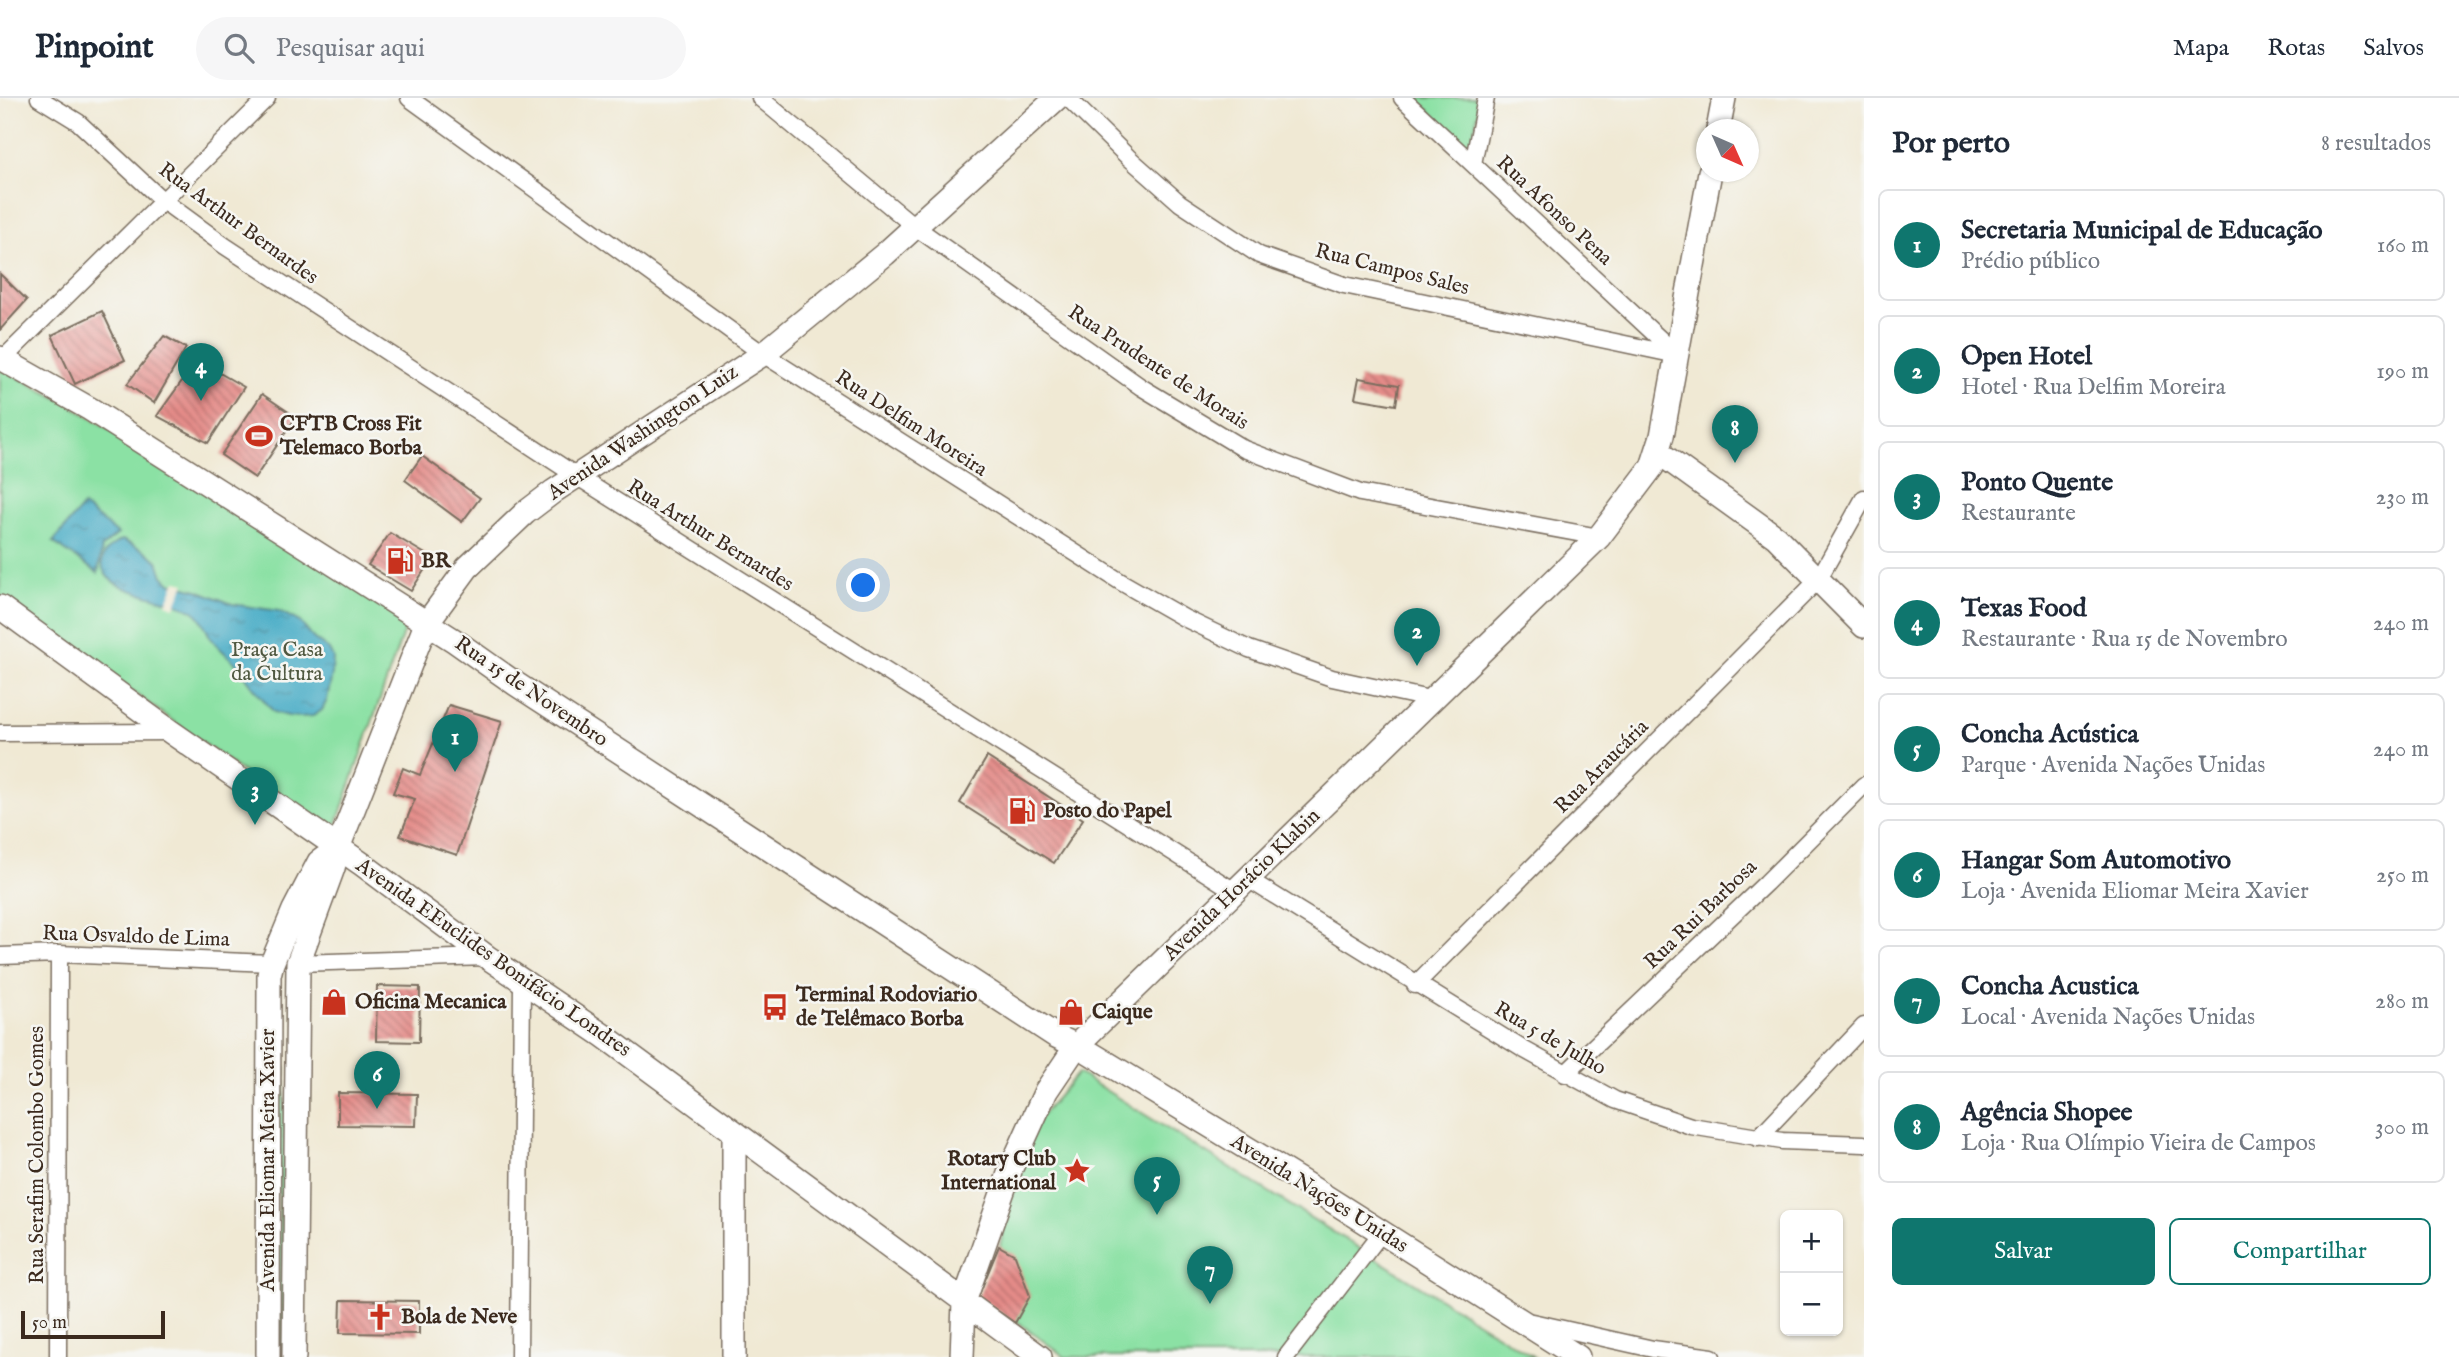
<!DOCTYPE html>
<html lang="pt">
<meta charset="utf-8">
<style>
:root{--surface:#fff;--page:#f6f6f7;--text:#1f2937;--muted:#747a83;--line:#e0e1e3;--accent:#0f766e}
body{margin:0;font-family:"IM FELL English",serif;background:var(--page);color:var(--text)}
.controls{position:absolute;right:21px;bottom:21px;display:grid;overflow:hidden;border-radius:10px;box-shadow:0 2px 5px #0004}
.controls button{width:63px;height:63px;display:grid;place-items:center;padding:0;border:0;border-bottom:2px solid var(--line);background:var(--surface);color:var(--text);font:35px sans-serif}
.compass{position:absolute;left:1696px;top:21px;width:63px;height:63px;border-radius:50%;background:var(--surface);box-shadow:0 2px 5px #0004;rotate:135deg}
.scale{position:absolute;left:21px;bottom:18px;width:144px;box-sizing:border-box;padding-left:7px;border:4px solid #3b2a1e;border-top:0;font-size:19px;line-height:24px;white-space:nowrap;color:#3b2a1e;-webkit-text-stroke:5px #f6f6f2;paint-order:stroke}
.you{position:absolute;left:864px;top:488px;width:24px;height:24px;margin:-18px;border:5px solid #fff;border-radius:50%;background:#1a73e8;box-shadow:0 0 0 10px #1a73e833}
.badge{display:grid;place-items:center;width:46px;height:46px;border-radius:50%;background:var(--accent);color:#fff;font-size:23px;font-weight:700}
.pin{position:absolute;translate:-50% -58px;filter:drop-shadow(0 2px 4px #0008)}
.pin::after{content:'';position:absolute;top:37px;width:24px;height:21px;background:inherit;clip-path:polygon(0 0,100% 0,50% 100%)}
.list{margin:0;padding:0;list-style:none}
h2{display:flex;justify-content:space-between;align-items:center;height:91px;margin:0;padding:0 28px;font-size:30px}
h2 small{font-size:23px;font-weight:400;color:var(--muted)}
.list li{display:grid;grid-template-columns:46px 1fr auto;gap:21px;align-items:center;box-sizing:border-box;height:112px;margin:0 14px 14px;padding:0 14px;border:2px solid var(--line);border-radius:10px}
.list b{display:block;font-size:26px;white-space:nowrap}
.list p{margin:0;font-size:23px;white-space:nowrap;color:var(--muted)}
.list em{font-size:23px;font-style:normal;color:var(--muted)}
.actions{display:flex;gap:14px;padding:21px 28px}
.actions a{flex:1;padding:16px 0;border:2px solid var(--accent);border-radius:10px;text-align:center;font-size:24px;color:var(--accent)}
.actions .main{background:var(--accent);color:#fff}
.icon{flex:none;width:38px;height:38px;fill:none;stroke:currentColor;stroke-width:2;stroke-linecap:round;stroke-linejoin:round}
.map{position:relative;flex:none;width:1864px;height:1259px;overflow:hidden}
header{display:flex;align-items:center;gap:42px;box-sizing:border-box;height:98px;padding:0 35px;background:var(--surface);border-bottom:2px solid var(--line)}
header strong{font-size:33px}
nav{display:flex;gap:38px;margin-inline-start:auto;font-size:24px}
.search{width:490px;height:63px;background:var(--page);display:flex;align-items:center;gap:18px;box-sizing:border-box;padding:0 24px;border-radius:38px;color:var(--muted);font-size:26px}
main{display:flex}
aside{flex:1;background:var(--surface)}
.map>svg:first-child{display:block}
</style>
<header>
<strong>Pinpoint</strong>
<div class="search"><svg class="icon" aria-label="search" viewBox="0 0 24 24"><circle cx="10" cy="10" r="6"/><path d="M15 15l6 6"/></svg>Pesquisar aqui</div>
<nav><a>Mapa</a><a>Rotas</a><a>Salvos</a></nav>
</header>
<main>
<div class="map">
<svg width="1864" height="1259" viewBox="0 0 1864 1259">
<defs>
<pattern id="grass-dots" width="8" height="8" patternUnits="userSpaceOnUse" patternTransform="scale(1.75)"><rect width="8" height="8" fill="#8be1a4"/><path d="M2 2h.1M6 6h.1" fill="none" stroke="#79c18d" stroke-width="1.8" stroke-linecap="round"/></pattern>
<pattern id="water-ripples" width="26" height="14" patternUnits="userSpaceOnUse" patternTransform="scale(1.75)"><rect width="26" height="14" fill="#47acc6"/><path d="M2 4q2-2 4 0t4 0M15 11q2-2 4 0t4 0" fill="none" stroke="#3c8ca0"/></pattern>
<pattern id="building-back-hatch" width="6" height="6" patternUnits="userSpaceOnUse" patternTransform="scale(1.75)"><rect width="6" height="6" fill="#e48b88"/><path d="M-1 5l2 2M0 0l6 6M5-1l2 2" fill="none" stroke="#ba726f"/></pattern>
</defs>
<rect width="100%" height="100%" fill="#f6f6f2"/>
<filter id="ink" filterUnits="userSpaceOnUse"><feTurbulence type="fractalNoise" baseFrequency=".0143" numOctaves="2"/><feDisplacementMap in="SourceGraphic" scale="14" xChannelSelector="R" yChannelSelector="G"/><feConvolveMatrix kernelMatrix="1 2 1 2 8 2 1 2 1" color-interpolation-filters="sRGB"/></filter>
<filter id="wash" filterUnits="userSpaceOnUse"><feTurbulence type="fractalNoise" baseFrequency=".00686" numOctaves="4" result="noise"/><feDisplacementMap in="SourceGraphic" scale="28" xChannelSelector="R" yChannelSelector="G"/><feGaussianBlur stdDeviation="1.57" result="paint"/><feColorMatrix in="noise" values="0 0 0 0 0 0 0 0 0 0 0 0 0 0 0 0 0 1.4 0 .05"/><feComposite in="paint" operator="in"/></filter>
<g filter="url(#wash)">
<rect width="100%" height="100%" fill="#f0e9d4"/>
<path fill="url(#grass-dots)" stroke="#638661" stroke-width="2" d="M279,970H285L284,1259H279Z"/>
<path fill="#8be1a4" stroke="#638661" stroke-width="2" d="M1416,0H1481L1470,53Z
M0,270L69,306L409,518L332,739L0,497Z
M1078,975L1534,1259H1065L987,1201L1028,1033Z"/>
<path fill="url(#water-ripples)" stroke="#416b72" stroke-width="2" d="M83,408L118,436L102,449L98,475L53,444Z
M122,442L144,452L158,463L163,478L170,485L197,492L232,506L279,513L300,524L313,540L329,552L333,560L332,576L327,602L322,612L313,618L300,619L288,618L274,614C260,599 249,583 237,567C229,558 218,550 211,540C205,531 203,519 193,513C171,499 116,496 105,475C96,459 109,448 122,442Z"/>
<path fill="#f0e9d4" d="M176,483L185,485L175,509L166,506Z"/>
<g id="blocks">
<path fill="url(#building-back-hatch)" d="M0,176L27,202L0,232Z
M102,213L125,262L75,286L52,237Z
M164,238L186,250L154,305L127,286Z
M197,262L244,289L208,345L157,318Z
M1359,280L1399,287L1396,307L1355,300Z
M262,296L296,319L255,380L221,357Z
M422,358L480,400L462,424L405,382Z
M390,435L432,460L411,493L368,467Z
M449,607L502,623L457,757L400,738L415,701L393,695L403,670L420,677Z
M987,659L1083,721L1054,765L960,705Z
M377,888L420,889L419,944L376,943Z
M338,995L417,996L416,1028L338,1027Z
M999,1148L1015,1157L1030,1198L1015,1225L978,1199Z
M341,1202L419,1203V1236L340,1235Z"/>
</g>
</g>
<g filter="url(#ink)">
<use href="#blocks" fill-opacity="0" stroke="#7a6d5e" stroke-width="2"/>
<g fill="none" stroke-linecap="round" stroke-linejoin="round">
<defs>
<path id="street" d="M39,0L78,24L162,102L225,148L578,379L1236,794
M409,0L763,256L1121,484L1184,520L1249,551L1332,580L1434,602
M760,0L914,128L1141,289L1244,351L1360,395L1599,439
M1068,0L1128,59L1180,105L1259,157L1344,187L1677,257
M1402,0L1675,255
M1473,66L1486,0
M3,261L267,0
M0,635L171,634
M1248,781L1521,950L1615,1002L1691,1028L1782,1043L1864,1046
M0,858L59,856L272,865
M298,865L487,859
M1415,887L1818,482L1864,400
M1565,976L1766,785L1864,687
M1758,1040L1864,928
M1532,1224L1653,1251L1712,1259
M58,1259L59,856
M519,1259L522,883
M1286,1259L1382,1134"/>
<path id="secondary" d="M1718,32L1724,0
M0,260L90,311L455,543L516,586L1056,938L1087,953L1301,1083L1578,1259
M1658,354L1776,439L1864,528
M0,509L171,634L362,766L487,859L604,938L1040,1259
M268,1259L269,877L272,865L294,812L319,764L338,750
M294,1259L298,865L333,770L338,750L426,526L467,470L525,415L554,393L763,256L885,156L1057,0
M734,1259V1034
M962,1259L964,1204L1011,1070L1046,993L1077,947L1599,439L1652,369L1662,338L1710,74"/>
</defs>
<use href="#street" stroke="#7a6d5e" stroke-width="19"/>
<use href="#secondary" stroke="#7a6d5e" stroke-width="26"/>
<use href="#street" stroke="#fff" stroke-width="16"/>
<use href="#secondary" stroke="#fff" stroke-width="23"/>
</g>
</g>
<defs>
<symbol id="stadium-bare" viewBox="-9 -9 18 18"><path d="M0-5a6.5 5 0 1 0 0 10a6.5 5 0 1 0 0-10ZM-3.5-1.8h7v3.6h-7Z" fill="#c8321e" stroke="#f6f6f2" stroke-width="2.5" paint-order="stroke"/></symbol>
<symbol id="fuel-bare" viewBox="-9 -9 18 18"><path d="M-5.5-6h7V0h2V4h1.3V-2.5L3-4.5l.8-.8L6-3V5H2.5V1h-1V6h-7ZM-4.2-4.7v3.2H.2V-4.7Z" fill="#c8321e" stroke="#f6f6f2" stroke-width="2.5" paint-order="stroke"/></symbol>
<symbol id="shop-bare" viewBox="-9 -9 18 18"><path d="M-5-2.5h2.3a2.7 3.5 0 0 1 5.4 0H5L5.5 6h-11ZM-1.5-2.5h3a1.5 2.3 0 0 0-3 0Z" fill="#c8321e" stroke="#f6f6f2" stroke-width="2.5" paint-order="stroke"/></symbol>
<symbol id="bus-bare" viewBox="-9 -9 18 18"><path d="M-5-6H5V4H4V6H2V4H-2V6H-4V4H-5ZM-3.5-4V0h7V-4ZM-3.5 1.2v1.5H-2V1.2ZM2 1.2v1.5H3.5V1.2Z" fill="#c8321e" stroke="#f6f6f2" stroke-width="2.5" paint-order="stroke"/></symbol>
<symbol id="sight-bare" viewBox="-9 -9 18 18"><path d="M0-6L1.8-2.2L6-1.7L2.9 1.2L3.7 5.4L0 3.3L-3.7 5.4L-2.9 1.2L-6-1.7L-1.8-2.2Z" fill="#c8321e" stroke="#f6f6f2" stroke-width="2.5" paint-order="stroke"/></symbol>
<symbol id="church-bare" viewBox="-9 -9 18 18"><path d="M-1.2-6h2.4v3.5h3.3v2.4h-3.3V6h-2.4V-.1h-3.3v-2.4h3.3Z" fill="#c8321e" stroke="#f6f6f2" stroke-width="2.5" paint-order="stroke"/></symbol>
</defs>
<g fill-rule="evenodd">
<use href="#stadium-bare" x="240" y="319" width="38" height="38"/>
<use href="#fuel-bare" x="381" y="444" width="38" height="38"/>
<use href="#fuel-bare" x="1003" y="694" width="38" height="38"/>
<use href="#shop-bare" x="315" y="885" width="38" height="38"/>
<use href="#bus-bare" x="756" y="890" width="38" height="38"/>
<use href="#shop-bare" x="1052" y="895" width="38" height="38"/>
<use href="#sight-bare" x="1058" y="1054" width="38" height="38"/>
<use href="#church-bare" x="361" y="1200" width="38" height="38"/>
</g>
<g text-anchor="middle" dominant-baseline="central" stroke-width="5" stroke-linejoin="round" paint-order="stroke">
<g font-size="21" fill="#3b2a1e" stroke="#f6f6f2">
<text transform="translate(1554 113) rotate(43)">Rua Afonso Pena</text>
<text transform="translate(238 126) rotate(36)">Rua Arthur Bernardes</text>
<text transform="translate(1392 172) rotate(14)">Rua Campos Sales</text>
<text transform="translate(1158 270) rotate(33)">Rua Prudente de Morais</text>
<text transform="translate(911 326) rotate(33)">Rua Delfim Moreira</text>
<text transform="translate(643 335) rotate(-34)">Avenida Washington Luiz</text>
<text transform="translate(710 438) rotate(32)">Rua Arthur Bernardes</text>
<text transform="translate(531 594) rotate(34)">Rua 15 de Novembro</text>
<text transform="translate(1602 669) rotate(-45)">Rua Araucária</text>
<text transform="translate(1242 787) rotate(-44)">Avenida Horácio Klabin</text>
<text transform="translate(1701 817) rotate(-44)">Rua Rui Barbosa</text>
<text transform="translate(136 839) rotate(2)">Rua Osvaldo de Lima</text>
<text transform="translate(493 860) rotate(35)">Avenida EEuclides Bonifácio Londres</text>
<text transform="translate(1550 941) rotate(30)">Rua 5 de Julho</text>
<text transform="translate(37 1057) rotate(-90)">Rua Serafim Colombo Gomes</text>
<text transform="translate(268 1062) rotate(-90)">Avenida Eliomar Meira Xavier</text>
<text transform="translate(1319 1096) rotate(32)">Avenida Nações Unidas</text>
</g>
<g font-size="21" font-weight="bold" fill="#3b2a1e" stroke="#f6f6f2" text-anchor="start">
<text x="280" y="326">CFTB Cross Fit<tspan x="280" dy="24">Telemaco Borba</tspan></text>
<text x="421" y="463">BR</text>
<text x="1043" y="713">Posto do Papel</text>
<text x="796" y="897">Terminal Rodoviario<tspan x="796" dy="24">de Telêmaco Borba</tspan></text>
<text x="355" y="904">Oficina Mecanica</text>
<text x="1092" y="914">Caique</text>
<text x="1056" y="1061" text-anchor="end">Rotary Club<tspan x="1056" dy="24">International</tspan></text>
<text x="401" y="1219">Bola de Neve</text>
</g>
<g font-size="21" fill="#4f5840" stroke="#f6f6f2">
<text x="277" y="552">Praça Casa<tspan x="277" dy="24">da Cultura</tspan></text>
</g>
</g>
</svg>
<div class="controls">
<button>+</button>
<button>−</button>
</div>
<svg class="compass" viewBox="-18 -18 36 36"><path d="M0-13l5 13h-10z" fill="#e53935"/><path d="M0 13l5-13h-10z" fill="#747a83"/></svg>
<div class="scale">50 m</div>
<div class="you"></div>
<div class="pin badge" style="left:455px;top:674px">1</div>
<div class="pin badge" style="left:1417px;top:568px">2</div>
<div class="pin badge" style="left:255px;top:727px">3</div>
<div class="pin badge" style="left:201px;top:303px">4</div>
<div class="pin badge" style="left:1157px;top:1117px">5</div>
<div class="pin badge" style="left:377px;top:1011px">6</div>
<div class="pin badge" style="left:1210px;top:1206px">7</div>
<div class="pin badge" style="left:1735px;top:365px">8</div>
</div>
<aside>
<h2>Por perto<small>8 resultados</small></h2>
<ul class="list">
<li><span class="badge">1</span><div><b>Secretaria Municipal de Educação</b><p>Prédio público</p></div><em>160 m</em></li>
<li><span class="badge">2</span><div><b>Open Hotel</b><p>Hotel · Rua Delfim Moreira</p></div><em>190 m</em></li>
<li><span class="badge">3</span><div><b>Ponto Quente</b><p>Restaurante</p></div><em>230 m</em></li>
<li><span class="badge">4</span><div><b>Texas Food</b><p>Restaurante · Rua 15 de Novembro</p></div><em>240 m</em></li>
<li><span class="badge">5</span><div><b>Concha Acústica</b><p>Parque · Avenida Nações Unidas</p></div><em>240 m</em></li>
<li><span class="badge">6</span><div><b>Hangar Som Automotivo</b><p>Loja · Avenida Eliomar Meira Xavier</p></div><em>250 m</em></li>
<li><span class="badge">7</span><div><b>Concha Acustica</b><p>Local · Avenida Nações Unidas</p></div><em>280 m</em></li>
<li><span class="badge">8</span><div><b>Agência Shopee</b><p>Loja · Rua Olímpio Vieira de Campos</p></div><em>300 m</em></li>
</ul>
<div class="actions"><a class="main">Salvar</a><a>Compartilhar</a></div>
</aside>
</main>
